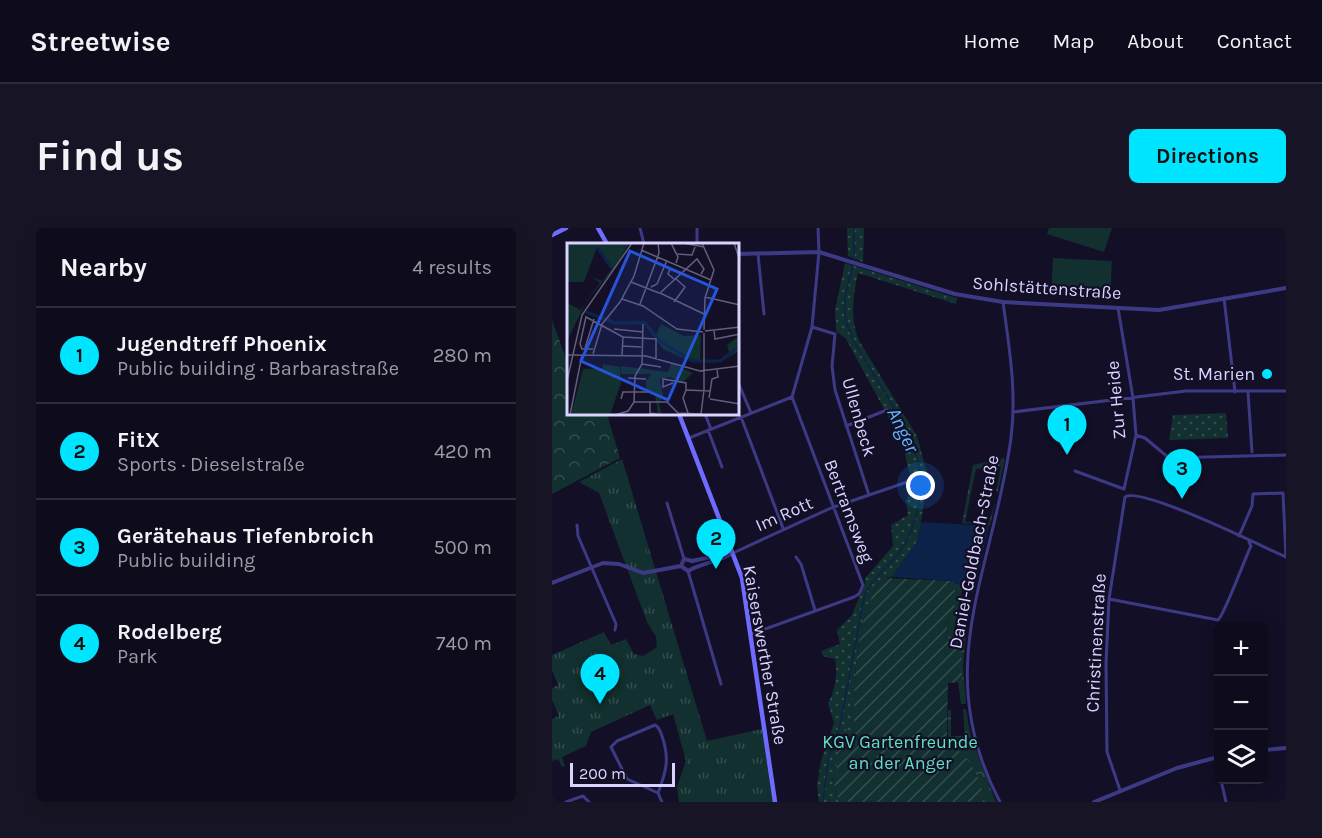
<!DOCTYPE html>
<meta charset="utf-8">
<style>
:root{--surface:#0e0b1c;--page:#171425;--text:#f1f3f6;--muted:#9b9ba3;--line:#2e2b3b;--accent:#00e5ff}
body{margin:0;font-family:Karla,sans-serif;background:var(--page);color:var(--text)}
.controls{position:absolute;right:18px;bottom:18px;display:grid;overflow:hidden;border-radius:9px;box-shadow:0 3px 15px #0003}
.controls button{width:54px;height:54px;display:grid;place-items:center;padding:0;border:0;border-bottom:2px solid var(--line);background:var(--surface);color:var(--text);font:30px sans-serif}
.scale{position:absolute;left:18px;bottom:15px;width:105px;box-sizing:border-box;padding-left:6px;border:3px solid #d9d4ff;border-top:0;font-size:16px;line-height:21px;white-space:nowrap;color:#d9d4ff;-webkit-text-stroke:4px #130f26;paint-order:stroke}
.you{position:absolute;left:369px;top:258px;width:21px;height:21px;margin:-15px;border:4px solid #fff;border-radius:50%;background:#1a73e8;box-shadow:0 0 0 9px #1a73e833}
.badge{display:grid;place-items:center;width:39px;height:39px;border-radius:50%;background:var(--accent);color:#111;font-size:20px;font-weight:700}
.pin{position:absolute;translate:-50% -50px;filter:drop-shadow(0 2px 3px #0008)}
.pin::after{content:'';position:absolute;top:32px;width:21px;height:18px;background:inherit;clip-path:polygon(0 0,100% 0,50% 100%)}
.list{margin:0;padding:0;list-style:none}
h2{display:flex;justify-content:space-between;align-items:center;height:78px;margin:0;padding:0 24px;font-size:26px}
h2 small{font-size:20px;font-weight:400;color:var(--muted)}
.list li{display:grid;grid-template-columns:39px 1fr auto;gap:18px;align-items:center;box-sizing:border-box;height:96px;padding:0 24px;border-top:2px solid var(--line)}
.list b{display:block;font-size:22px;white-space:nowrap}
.list p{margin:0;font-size:20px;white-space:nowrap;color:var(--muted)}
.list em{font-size:20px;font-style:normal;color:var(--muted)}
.icon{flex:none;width:33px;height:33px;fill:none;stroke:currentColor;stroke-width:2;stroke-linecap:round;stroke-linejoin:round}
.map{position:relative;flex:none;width:734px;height:574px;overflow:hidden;border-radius:9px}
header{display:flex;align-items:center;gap:36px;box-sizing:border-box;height:84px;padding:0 30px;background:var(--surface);border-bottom:2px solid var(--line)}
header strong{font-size:28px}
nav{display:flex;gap:33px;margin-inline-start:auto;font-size:21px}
.intro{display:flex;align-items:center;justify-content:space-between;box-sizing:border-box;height:144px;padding:0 36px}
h1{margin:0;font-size:42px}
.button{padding:15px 27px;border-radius:9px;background:var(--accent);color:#111;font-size:21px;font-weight:700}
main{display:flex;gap:36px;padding:0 36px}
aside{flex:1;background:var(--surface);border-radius:9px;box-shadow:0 3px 15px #0003}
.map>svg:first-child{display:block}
</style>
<header>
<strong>Streetwise</strong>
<nav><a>Home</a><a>Map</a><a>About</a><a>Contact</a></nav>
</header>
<div class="intro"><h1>Find us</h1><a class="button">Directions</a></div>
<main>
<aside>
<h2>Nearby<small>4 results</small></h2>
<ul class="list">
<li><span class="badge">1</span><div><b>Jugendtreff Phoenix</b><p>Public building · Barbarastraße</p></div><em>280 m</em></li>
<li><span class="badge">2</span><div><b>FitX</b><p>Sports · Dieselstraße</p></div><em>420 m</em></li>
<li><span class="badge">3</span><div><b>Gerätehaus Tiefenbroich</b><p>Public building</p></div><em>500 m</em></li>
<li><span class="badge">4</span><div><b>Rodelberg</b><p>Park</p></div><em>740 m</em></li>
</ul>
</aside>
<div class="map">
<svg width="734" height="574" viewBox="0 0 734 574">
<defs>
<pattern id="grass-dots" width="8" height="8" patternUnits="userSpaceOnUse" patternTransform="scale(1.5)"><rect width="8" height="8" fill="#12302f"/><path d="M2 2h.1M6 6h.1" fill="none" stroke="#344d4e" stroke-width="1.8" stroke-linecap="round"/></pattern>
<pattern id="forest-crowns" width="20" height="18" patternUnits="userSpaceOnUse" patternTransform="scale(1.5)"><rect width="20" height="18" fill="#12302f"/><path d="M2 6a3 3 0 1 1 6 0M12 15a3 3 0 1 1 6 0" fill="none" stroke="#344d4e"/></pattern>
<pattern id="park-tufts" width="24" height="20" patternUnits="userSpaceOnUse" patternTransform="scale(1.5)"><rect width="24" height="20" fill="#12302f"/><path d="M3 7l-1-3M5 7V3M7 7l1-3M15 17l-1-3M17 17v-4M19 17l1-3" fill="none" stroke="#344d4e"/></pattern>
<pattern id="garden-furrows" width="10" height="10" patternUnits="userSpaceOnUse" patternTransform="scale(1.5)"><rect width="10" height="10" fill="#12302f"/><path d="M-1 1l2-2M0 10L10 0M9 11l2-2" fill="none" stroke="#344d4e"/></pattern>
</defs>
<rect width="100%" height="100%" fill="#130f26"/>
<path fill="url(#grass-dots)" d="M295,0H312L311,34L296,28Z
M293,35L405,70L404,76L306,45C301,69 298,87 306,111L365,208L376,249L366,312L340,349L331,350C301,389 302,461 302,509L298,514L292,500L287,548L280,550L287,574H267L265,557L269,533L282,495L276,475C283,463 286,445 283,431L271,428L269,423L288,416L285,402L300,387L313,355V350L341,318L339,297L356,287L354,273L360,256L350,214L294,111L284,103L283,82Z
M674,185L676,210L617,212L621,187Z"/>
<path fill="url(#forest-crowns)" d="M0,92L16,136V186H55L68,230L0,266Z
M453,230L446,264L444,263L449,238L424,241L413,294L437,295L444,270L438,298L410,295L421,237Z
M426,346L422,364L410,362L402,401L414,404L411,439L414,476H409L406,454H409V414H396L395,391H402V356H408Z
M411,481H414L419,509L444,574H433C426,548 417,531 396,514V482H399V508H413Z"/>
<path fill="url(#park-tufts)" d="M70,231L155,513L210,501L221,574H127L125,559L134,533L121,486L105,492L98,477L39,504L34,518L10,529L13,538L10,539L6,531L0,533V491L7,488L0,472V460L6,457L0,442V427L52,404L59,417L74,411L82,426L91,428L105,419L104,409L95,394L47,265L27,254Z"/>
<path fill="url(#garden-furrows)" d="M331,350L403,353L402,391H395L396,414H409L410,454L396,455L395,509C397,519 408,522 414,530C425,543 429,558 433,574H287L280,549L287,548L284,534L293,499L298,513L302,509C302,461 301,389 331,350Z"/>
<path fill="#12302f" d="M497,0H560L552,24L495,6Z
M501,30L560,33L558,70L499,67Z
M85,293L97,335L76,333L68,299Z"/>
<path fill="#0c2248" d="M369,294L437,298L426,346L408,356H402V353L340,349L366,312Z"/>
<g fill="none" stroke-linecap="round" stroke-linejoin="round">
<path stroke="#0c2248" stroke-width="1.5" d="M302,32V0
M271,574L276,532L288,497L313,365C327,342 350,329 359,303C363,291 368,275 369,263C373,219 337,173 316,137C307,122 296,105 293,87C291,70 297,53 301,37"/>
<path stroke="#3d3a85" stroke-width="3" d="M88,0L92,16
M145,16V0
M206,26L212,86
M672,70L683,164
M566,80L581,170L584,207L572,261
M260,99L283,106L280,138L283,162L317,267
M186,154L199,185
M696,164L700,224
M461,184L634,163H734
M153,186L159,201
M189,189L231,300
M294,198L335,182
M156,202L170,239
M584,207L593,210L617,230L734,227
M137,210L240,169L260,99L267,24L266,0
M523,243L572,261
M115,275L132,331
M25,297L26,308L64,396L63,402
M687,308L700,278L701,266L731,265L734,329
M181,325L279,280L364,251
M244,329L249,336L263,382
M136,343L169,456
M557,371L666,392C672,388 693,330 699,318L697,314
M199,406L302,369L307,366L311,357L240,169
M664,529L666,540
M669,552L674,574
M568,562L555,524L554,435L557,371L573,269C589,258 711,319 734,329
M106,565L75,551L59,519L65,513L103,497C108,500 108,503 110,508C118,531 114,544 106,565L110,574
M14,574L31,568L37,574
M448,574C377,439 441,345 459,210C465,163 457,119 451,74"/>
<path stroke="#3d3a85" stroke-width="4" d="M186,26L267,24L403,66L451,74L607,82L734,60
M129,338L136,343C150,335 166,334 181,325
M129,338L132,331L140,333L177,325
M0,355L51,335L67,336L91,345L129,338
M712,522L734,520
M542,574L625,540L666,529"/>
<path stroke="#6f6bff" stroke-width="4.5" d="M46,0L55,16
M0,7L14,0
M127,186L190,350L223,574"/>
</g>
<circle fill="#00e5ff" stroke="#130f26" stroke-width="2" cx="715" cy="146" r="6"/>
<g text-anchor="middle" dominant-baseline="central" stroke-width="4.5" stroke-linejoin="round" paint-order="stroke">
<g font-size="18" fill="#d9d4ff" stroke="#130f26">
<text transform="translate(495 60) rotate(4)">Sohlstättenstraße</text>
<text transform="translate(564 172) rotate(-95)">Zur Heide</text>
<text transform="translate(307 189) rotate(74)">Ullenbeck</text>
<text transform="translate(297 283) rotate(69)">Bertramsweg</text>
<text transform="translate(232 286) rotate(-24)">Im Rott</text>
<text transform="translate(422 324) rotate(-79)">Daniel-Goldbach-Straße</text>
<text transform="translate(544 415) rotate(-87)">Christinenstraße</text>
<text transform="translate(213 427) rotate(80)">Kaiserswerther Straße</text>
</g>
<g font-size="18" fill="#d9d4ff" stroke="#130f26" text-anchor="end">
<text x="703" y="146">St. Marien</text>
</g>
<g font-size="18" fill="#5fe0c0" stroke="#130f26">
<text x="348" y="514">KGV Gartenfreunde<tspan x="348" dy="21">an der Anger</tspan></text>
</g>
<g font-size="20" font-style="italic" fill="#62b6ff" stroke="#130f26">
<text transform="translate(351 202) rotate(64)">Anger</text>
</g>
</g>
<g transform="translate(15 15)">
<rect width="172" height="172" fill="#130f26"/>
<path d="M52,62L42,75L46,79L77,78L93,97L122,115L136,118L120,117L96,106L77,81H46L39,77ZM172,93V108L154,119L137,120L153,117L162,109L160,102Z" fill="#12302f"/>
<path d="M0,0H62L49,23L20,57L0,98V60L14,67L25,50L33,40L25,34L35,38L45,26L30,4L17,39H0ZM36,121L53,124L54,140L43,172H4L16,126L36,125Z" fill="#12302f"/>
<path d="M104,120L126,130L115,140L103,134L93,136L96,153L92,160L95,172H91L88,150L79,148V138L84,131H54V123L101,129Z" fill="#12302f"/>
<path d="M94,81L117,93L134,92L133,118L116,113L93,97L89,92Z" fill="#12302f"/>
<path fill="none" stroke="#0c2248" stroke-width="3" d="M31,5L44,25M19,69L48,80H78L93,98L125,118H153L173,103"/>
<path fill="none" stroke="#625e7d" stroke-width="1.5" d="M104,0L111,14L109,20M116,0L137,4M135,0L147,27L138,55L137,87M167,0L173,18M74,7L144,37M109,11L125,12L128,4M134,31L137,26L130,16L93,50L137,71M107,36L101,31L103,26L113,30M64,39L92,50M84,44L90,41L100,17M138,54L173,62M55,56L76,63L110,86L136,89M107,59L118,44L108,35M73,61L92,10L91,0M47,86L76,89M138,88L173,84M147,88L148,96L173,91M137,90V147M56,94L89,96V116M55,103L74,104M18,105L27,76M26,106H15L13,101L19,74L56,94L55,112M26,111L35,81L53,59L67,33L77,0M0,112L79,113L133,128L173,123M75,121L94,124M61,135L79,136M0,138L15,72L65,0M106,140L96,144V136L119,140V147M119,147L116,155L121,170M119,147L143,148M142,155L145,136L151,134L150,127M54,156L56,149H82M143,156L173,161M67,159L68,133L75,121L76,81M67,159H100L111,170L134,171M83,159V170L90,171M134,171L137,147M3,172L15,112M48,172L61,168L67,159"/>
<path fill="#2655da" fill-opacity="0.15" stroke="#2655da" stroke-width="3" d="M63,8L150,46L101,157L14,118Z"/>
<rect width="172" height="172" fill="none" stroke="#d9d4ff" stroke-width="3"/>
</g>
</svg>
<div class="controls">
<button>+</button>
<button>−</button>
<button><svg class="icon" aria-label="layers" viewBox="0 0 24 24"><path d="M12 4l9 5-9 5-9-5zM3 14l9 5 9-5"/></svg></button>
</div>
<div class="scale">200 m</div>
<div class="you"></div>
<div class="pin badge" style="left:515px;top:227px">1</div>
<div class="pin badge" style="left:164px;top:341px">2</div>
<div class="pin badge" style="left:630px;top:271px">3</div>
<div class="pin badge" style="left:48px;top:476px">4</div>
</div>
</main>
